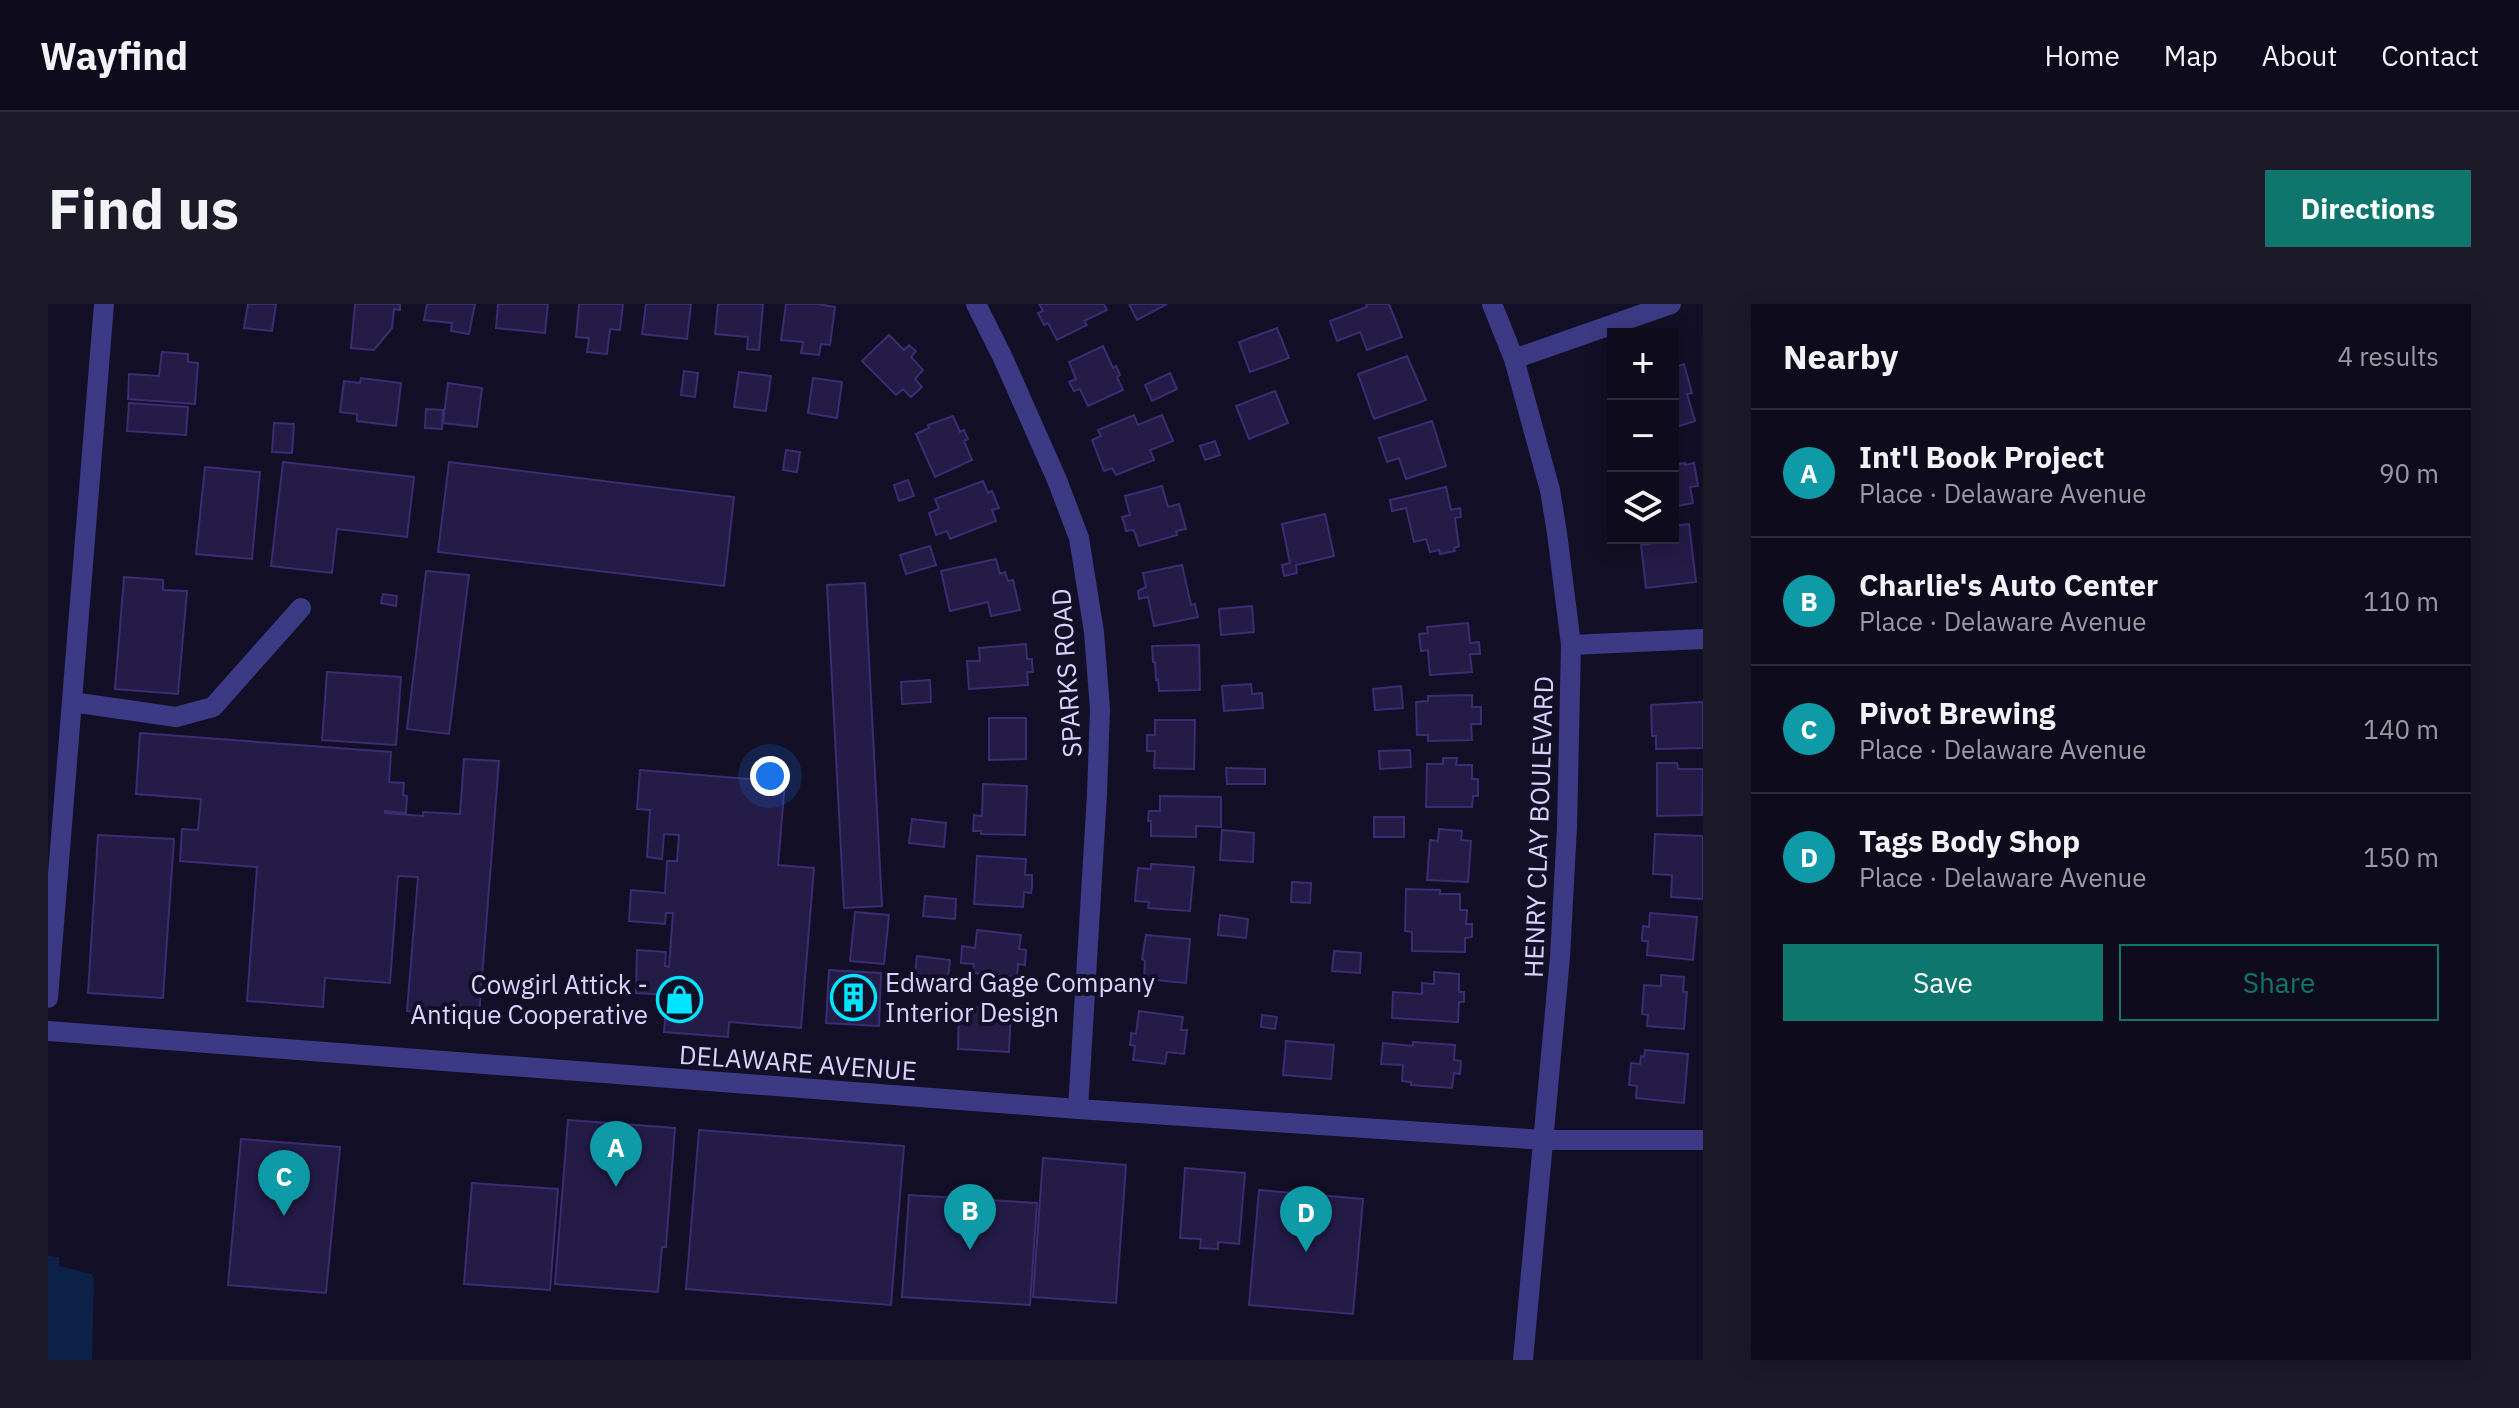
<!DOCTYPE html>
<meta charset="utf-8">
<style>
:root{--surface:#0e0b1c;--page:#1c1929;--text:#f1f3f6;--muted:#9b9ba3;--line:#2e2b3b;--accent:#0f766e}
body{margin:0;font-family:"IBM Plex Sans",sans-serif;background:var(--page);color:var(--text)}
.controls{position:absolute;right:24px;top:24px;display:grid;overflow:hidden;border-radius:0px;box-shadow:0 4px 20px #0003}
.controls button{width:72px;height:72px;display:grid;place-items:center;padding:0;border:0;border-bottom:2px solid var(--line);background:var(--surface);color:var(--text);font:40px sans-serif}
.you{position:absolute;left:722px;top:472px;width:28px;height:28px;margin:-20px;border:6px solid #fff;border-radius:50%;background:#1a73e8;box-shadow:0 0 0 12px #1a73e833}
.badge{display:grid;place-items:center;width:52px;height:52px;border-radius:50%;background:var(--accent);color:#fff;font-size:26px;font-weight:700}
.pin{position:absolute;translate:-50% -66px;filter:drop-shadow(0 2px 4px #0008)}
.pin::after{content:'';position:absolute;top:42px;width:28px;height:24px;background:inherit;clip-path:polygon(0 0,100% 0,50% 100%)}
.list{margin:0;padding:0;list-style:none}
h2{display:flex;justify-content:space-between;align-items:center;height:104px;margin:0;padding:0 32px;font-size:34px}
h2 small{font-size:26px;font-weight:400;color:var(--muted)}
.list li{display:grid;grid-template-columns:52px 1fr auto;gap:24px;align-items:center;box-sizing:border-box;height:128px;padding:0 32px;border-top:2px solid var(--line)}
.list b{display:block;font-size:30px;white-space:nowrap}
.list p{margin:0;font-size:26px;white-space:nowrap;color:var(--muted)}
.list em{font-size:26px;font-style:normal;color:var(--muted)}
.actions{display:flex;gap:16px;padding:24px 32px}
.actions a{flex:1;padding:18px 0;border:2px solid var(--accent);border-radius:0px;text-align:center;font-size:28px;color:var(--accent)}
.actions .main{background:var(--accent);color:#fff}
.icon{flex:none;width:44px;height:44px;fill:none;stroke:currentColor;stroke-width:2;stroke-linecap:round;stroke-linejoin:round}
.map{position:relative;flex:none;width:1655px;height:1056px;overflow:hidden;border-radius:0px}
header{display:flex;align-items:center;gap:48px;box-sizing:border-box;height:112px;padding:0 40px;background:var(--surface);border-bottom:2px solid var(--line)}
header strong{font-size:38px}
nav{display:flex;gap:44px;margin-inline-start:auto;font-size:28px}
.intro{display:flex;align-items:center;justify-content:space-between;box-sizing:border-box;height:192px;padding:0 48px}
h1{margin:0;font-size:56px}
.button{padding:20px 36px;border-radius:0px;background:var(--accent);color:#fff;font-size:28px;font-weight:700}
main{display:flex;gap:48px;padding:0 48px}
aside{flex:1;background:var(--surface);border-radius:0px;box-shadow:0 4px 20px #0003}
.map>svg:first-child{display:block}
</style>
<header>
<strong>Wayfind</strong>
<nav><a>Home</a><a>Map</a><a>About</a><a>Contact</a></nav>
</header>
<div class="intro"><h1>Find us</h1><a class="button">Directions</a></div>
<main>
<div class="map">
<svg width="1655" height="1056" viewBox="0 0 1655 1056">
<rect width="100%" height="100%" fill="#130f26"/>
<path fill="#0c2248" d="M0,952L11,953V962L43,970L46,974L44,1056H0Z"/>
<path fill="#241b47" stroke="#3b2d73" stroke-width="2" d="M200,0H228L224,27L196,24Z
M307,0H352V6L346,5L344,24L326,46L303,44Z
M379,0H427L421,30L403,27L404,19L376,16Z
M450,0H500L497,29L448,24Z
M531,0H575L572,26L562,25L559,50L539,48L541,34L528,33Z
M598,0H643L639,35L594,30Z
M670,0H715L711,46L699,45L700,33L667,30Z
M738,0H770L787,3L782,41L773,40L771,51L753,49L755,38L733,36Z
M991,0H1056L1059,6L1036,17L1039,21L1009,36L1000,19L996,21L990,9L995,7Z
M1081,0H1119L1089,16Z
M1318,0H1341L1354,33L1319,46L1312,28L1289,37L1282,17L1319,3Z
M1229,24L1241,54L1202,68L1191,38Z
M841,31L856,46L861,41L868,47L863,53L875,66L867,75L874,83L863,93L855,85L848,91L814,57Z
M1055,42L1065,64L1068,62L1072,71L1069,73L1075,86L1040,102L1032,85L1026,87L1021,78L1028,75L1021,58Z
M114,48L140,50V58L150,59L147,100L80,95L81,70L111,72Z
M1359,52L1378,96L1326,115L1310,70Z
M1636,60L1644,89L1639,90L1647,117L1625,124V64Z
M636,67L650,69L647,93L633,91Z
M691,68L723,72L718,107L686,103Z
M1122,69L1129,85L1104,97L1097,81Z
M313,74L353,79L348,122L309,117V110L292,108L296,77L312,79Z
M765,74L794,78L789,114L760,109Z
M400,79L434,84L429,123L395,119Z
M1227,87L1240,119L1201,135L1188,102Z
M81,99L140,103L138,131L79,127Z
M378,105L395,106L394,125L377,124Z
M1086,111L1090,121L1114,111L1125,137L1102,146L1106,156L1068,171L1064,164L1056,167L1044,136L1053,132L1050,126Z
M905,112L912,128L916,126L919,133L920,135L916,137L924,156L887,173L868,130L881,124L880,121Z
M1384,117L1398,162L1358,175L1351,154L1339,158L1331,134Z
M226,119L246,120L244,149L224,148Z
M1167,137L1172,151L1157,156L1152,142Z
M738,146L752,148L749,168L735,166Z
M235,158L366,173L359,233L289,225L284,269L223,262Z
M401,158L686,193L676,282L390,248Z
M1637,159V161L1646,159L1650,182L1642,183L1645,199L1625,203V161Z
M157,163L212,168L204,255L148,250Z
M860,176L866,192L851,197L846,181Z
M935,177L940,189L944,187L951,204L944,206L948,217L902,235L899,227L888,231L881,209L891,205L887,195Z
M1114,182L1120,203L1131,200L1138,225L1128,227L1129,231L1091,242L1086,226L1078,227L1077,222L1074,213L1082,211L1077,192Z
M1398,183L1403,206L1412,204L1413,213L1407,214L1411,242L1406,244L1407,247L1392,250L1391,246L1382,248L1378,235L1366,238L1358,204L1344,207L1342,196Z
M1277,210L1286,252L1248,261L1249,269L1236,272L1234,261L1242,259L1234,220Z
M1641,220L1648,278L1598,284L1593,241L1602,240V234H1625V222Z
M882,242L888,261L858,270L852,251Z
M948,255L952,270L957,268L960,277L965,276L972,306L943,312L940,298L902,307L893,267Z
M1134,261L1143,301L1147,300L1150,313L1106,322L1100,293L1091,295L1090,287L1098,283L1095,269Z
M378,267L421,271L401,430L359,425Z
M76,273L115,276V286L139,287L130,390L67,385Z
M817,279L834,602L796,604L779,281Z
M335,290L349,292L348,302L333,299Z
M1204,302L1206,328L1173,331L1171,305Z
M1420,319L1422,339L1431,338L1432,348V350H1422L1424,368L1382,371L1380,346L1373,347L1371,330L1380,329L1379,323Z
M978,340L979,355H984V359L985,368H979L980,381L921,385L919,357H932L931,344Z
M1151,341L1152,386L1111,387L1110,375L1108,376L1107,358H1105L1104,342Z
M279,368L353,373L348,441L274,436Z
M882,376L883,398L854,400L853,378Z
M1203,380L1204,390L1214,389L1215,404L1176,407L1174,382Z
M1353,382L1355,404L1327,406L1325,385Z
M1424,391V403H1433V420H1423L1424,436L1380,437V431H1369L1368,398L1380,397V392Z
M1655,398V444L1608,445V432H1604L1603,401Z
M941,414H978V455L941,456Z
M1107,416H1147L1146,465L1106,464L1107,447H1099V431H1107Z
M92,429L343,448L341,478L356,479L355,491L359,492L358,509L337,507V509L375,512V508L412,510L416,455L451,457L431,712L359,707L370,573L350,572L342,679L277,674L275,703L199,697L209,563L132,557L134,525L150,526L153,495L88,490Z
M1362,446L1363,463L1332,465L1331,447Z
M1395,454H1409L1408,461H1424V475H1430V492H1425L1424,503H1378L1379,460H1395Z
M1609,459H1629L1630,465H1655L1654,511L1609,512Z
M1178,464L1217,465V480H1179Z
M592,466L737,478L730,561L766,564L753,724L681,718L680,733L616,728L619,691L588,689L589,646L618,648L617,662L621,663L625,609H618L617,620L581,617L583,586L617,589L619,557H629L631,531L616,530L614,555L599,553L602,506L589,505Z
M935,480L979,482L977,531L933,530V527H925L926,511L934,512Z
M1112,492L1173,493V523L1148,522V533L1103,532V517H1100L1101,507H1112Z
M1326,513H1356V533H1326Z
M864,515L898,519L896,543L861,539Z
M1391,525L1414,527L1413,536L1423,537L1420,578L1379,576L1382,536L1390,537Z
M1174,526L1206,529L1205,558L1172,556Z
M1607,530L1655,532V595L1623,593L1624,571L1605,570Z
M50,531L126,535L115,694L40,689Z
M929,552L978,555L977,571H984V583L983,589L976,588L975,603L926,600Z
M1103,560L1146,563L1142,607L1100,604L1101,598L1087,597L1090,564L1103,565Z
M1244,578L1263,579L1262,599L1243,598Z
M1358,585L1392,586V590H1412V606H1419L1418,620H1424V633L1417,634V648L1364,647V628L1357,627Z
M877,592L908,595L907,615L875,612Z
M807,608L841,611L836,660L802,657Z
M1602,609L1649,613L1645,656L1599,651L1600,637H1594V634L1595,622L1601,623Z
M1172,611L1200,615L1198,634L1170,631Z
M929,626L973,631L971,645L978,646L977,661L970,660L969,673L925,669L926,660L913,659L914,642L927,644Z
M1098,631L1142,635L1138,679L1096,675L1097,657L1094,655Z
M1286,647L1313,649L1312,669L1284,667Z
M869,652L902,656L899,683L866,679Z
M781,666L833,669L831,722L778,719Z
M1386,668L1411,670V688H1416V698H1411L1410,718L1344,714L1345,688L1374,690V679L1386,680Z
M1613,671L1636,673L1635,688H1639L1636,725L1599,722L1600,711L1594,710L1596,681L1613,682Z
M911,702L963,705L961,748L910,745Z
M1091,707L1135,713L1133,726H1139L1136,750L1119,748L1117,760L1085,756L1087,742L1082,741L1083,733V729L1088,730Z
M1214,711L1229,713L1227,725L1213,723Z
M1238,737L1286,741L1283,775L1235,771Z
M1365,738L1407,741L1406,756L1413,757L1412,770L1406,769L1404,784L1363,781V778L1354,777L1355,761L1333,760L1335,739L1365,742Z
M1597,746L1640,750L1636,799L1588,794L1589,782L1581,781L1583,759L1592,760L1593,752L1596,753Z
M520,816L627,824L618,943H614L610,988L507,980Z
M651,826L856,842L843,1001L638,985Z
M193,835L292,843L278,989L180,981Z
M995,854L1078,861L1068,999L985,993Z
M1137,864L1197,869L1191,940L1170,938V945L1152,944L1153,935L1132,934Z
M424,879L510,885L502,986L416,980Z
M1211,886L1315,895L1305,1010L1201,1001Z
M861,891L989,899L982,1001L854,993Z"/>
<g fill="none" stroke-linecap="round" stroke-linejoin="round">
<path stroke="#3d3a85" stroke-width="20" d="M928,0L955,54L1009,176L1031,234L1046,328L1052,405L1049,490L1030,805
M1444,0L1466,55L1502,186L1509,229L1523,341L1519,523L1512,653L1475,1056
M1466,55L1623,0
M1523,341L1655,335
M24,398L128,413L165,403L253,304
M0,694L56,0
M0,727L1030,805L1496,836H1655"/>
</g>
<defs>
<symbol id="building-ring" viewBox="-11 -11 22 22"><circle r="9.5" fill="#130f26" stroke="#00e5ff" stroke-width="1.5"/><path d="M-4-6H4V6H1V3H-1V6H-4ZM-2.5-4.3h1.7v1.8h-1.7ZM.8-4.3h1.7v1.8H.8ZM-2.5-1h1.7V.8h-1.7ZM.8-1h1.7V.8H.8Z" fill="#00e5ff"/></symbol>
<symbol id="shop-ring" viewBox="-11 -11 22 22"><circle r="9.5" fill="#130f26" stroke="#00e5ff" stroke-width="1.5"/><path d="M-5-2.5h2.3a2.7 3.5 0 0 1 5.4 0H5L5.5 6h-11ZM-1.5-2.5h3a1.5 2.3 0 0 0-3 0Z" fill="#00e5ff"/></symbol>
</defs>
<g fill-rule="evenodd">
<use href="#building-ring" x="780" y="668" width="51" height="51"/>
<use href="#shop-ring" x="606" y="670" width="51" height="51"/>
</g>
<g text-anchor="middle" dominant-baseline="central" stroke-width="8" stroke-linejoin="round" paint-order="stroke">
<g font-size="26" fill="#d9d4ff" stroke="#130f26">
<text transform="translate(1018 369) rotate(-94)">SPARKS ROAD</text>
<text transform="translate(1490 523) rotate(-88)">HENRY CLAY BOULEVARD</text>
<text transform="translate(750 758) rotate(4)">DELAWARE AVENUE</text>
</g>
<g font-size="26" fill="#d9d4ff" stroke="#130f26" text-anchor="start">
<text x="837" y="678">Edward Gage Company<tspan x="837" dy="30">Interior Design</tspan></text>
<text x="600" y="680" text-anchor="end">Cowgirl Attick -<tspan x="600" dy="30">Antique Cooperative</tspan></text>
</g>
</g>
</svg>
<div class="controls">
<button>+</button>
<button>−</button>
<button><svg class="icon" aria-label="layers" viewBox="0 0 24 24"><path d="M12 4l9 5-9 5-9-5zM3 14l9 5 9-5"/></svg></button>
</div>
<div class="you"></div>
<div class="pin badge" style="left:568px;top:883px;background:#0f9aa8">A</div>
<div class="pin badge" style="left:922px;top:946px;background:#0f9aa8">B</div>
<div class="pin badge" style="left:236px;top:912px;background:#0f9aa8">C</div>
<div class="pin badge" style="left:1258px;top:948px;background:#0f9aa8">D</div>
</div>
<aside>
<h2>Nearby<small>4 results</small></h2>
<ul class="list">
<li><span class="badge" style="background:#0f9aa8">A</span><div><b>Int'l Book Project</b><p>Place · Delaware Avenue</p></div><em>90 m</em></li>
<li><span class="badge" style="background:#0f9aa8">B</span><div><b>Charlie's Auto Center</b><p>Place · Delaware Avenue</p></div><em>110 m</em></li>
<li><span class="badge" style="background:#0f9aa8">C</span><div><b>Pivot Brewing</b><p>Place · Delaware Avenue</p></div><em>140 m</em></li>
<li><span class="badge" style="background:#0f9aa8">D</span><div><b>Tags Body Shop</b><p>Place · Delaware Avenue</p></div><em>150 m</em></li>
</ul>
<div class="actions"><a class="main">Save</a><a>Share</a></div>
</aside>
</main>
